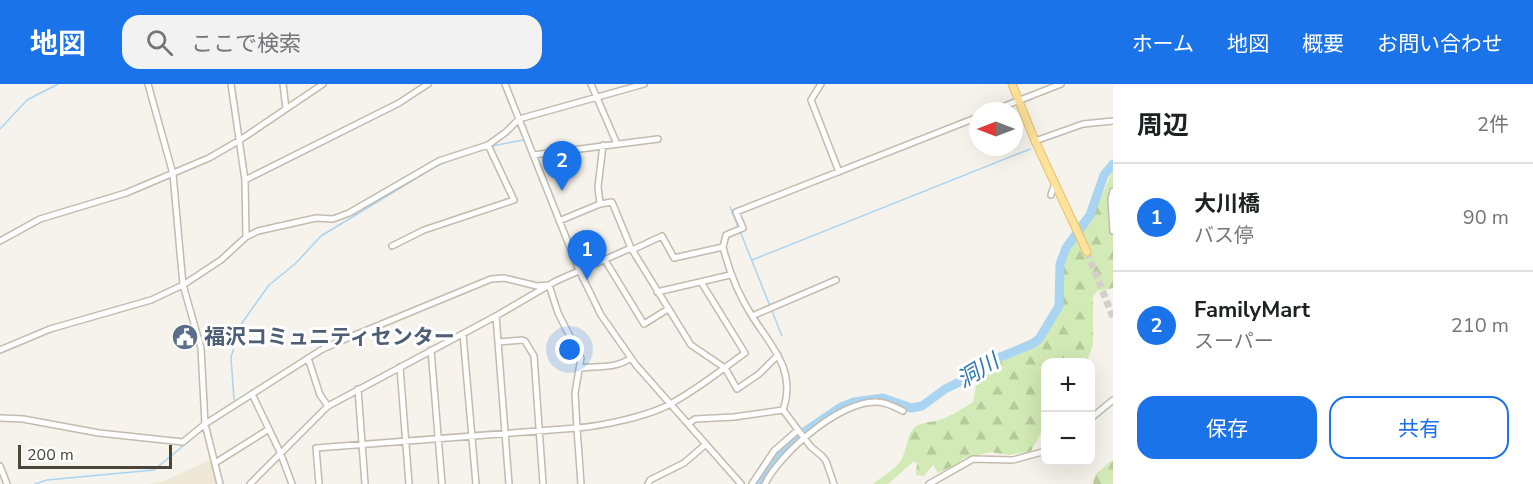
<!DOCTYPE html>
<html lang="ja">
<meta charset="utf-8">
<style>
:root{--surface:#fff;--page:#f2f2f2;--text:#202124;--muted:#757577;--line:#e0e0e0;--accent:#1a73e8}
body{margin:0;font-family:"Nunito Sans","Noto Sans JP",sans-serif;background:var(--page);color:var(--text)}
.controls{position:absolute;right:18px;bottom:18px;display:grid;overflow:hidden;border-radius:12px;box-shadow:0 6px 24px #0002}
.controls button{width:54px;height:54px;display:grid;place-items:center;padding:0;border:0;border-bottom:2px solid var(--line);background:var(--surface);color:var(--text);font:30px sans-serif}
.compass{position:absolute;left:969px;top:18px;width:54px;height:54px;border-radius:50%;background:var(--surface);box-shadow:0 6px 24px #0002;rotate:270deg}
.scale{position:absolute;left:18px;bottom:15px;width:154px;box-sizing:border-box;padding-left:6px;border:3px solid #4b4439;border-top:0;font-size:16px;line-height:21px;white-space:nowrap;color:#4b4439;-webkit-text-stroke:4px #fff;paint-order:stroke}
.you{position:absolute;left:570px;top:266px;width:21px;height:21px;margin:-15px;border:4px solid #fff;border-radius:50%;background:#1a73e8;box-shadow:0 0 0 9px #1a73e833}
.badge{display:grid;place-items:center;width:39px;height:39px;border-radius:50%;background:var(--accent);color:#fff;font-size:20px;font-weight:700}
.pin{position:absolute;translate:-50% -50px;filter:drop-shadow(0 2px 3px #0008)}
.pin::after{content:'';position:absolute;top:32px;width:21px;height:18px;background:inherit;clip-path:polygon(0 0,100% 0,50% 100%)}
.list{margin:0;padding:0;list-style:none}
h2{display:flex;justify-content:space-between;align-items:center;height:78px;margin:0;padding:0 24px;font-size:26px}
h2 small{font-size:20px;font-weight:400;color:var(--muted)}
.list li{display:grid;grid-template-columns:39px 1fr auto;gap:18px;align-items:center;box-sizing:border-box;height:108px;padding:0 24px;border-top:2px solid var(--line)}
.list b{display:block;font-size:22px;white-space:nowrap}
.list p{margin:0;font-size:20px;white-space:nowrap;color:var(--muted)}
.list em{font-size:20px;font-style:normal;color:var(--muted)}
.actions{display:flex;gap:12px;padding:18px 24px}
.actions a{flex:1;padding:14px 0;border:2px solid var(--accent);border-radius:18px;text-align:center;font-size:21px;color:var(--accent)}
.actions .main{background:var(--accent);color:#fff}
.icon{flex:none;width:33px;height:33px;fill:none;stroke:currentColor;stroke-width:2;stroke-linecap:round;stroke-linejoin:round}
.map{position:relative;flex:none;width:1113px;height:400px;overflow:hidden}
header{display:flex;align-items:center;gap:36px;box-sizing:border-box;height:84px;padding:0 30px;background:var(--accent);color:#fff}
header strong{font-size:28px}
nav{display:flex;gap:33px;margin-inline-start:auto;font-size:21px}
.search{width:420px;height:54px;background:var(--page);display:flex;align-items:center;gap:15px;box-sizing:border-box;padding:0 21px;border-radius:18px;color:var(--muted);font-size:22px}
main{display:flex}
aside{flex:1;background:var(--surface)}
.map>svg:first-child{display:block}
</style>
<header>
<strong>地図</strong>
<div class="search"><svg class="icon" aria-label="search" viewBox="0 0 24 24"><circle cx="10" cy="10" r="6"/><path d="M15 15l6 6"/></svg>ここで検索</div>
<nav><a>ホーム</a><a>地図</a><a>概要</a><a>お問い合わせ</a></nav>
</header>
<main>
<div class="map">
<svg width="1113" height="400" viewBox="0 0 1113 400">
<defs>
<pattern id="forest-firs" width="22" height="20" patternUnits="userSpaceOnUse" patternTransform="scale(1.5)"><rect width="22" height="20" fill="#d2eab5"/><path d="M5 1l3.5 6h-7zM16 11l3.5 6h-7z" fill="#b6ca9c"/></pattern>
</defs>
<rect width="100%" height="100%" fill="#f6f3ec"/>
<path fill="#efe8d6" d="M212,375L218,400H149L166,396Z"/>
<path fill="url(#forest-firs)" d="M1113,86V204L1098,207L1093,212V260L1087,278H1046L1045,342L1031,367L1009,371L991,368L964,374L957,380L938,389L933,381L924,392L916,391L917,379L914,377L888,400H873C880,394 898,383 901,376C907,366 906,354 913,345C919,338 927,339 935,337C948,334 961,326 973,318L977,296L997,279L1027,267L1038,260L1045,253L1063,220V186L1068,169L1090,137Z
M1111,377H1113V400H1093L1095,391Z"/>
<g fill="none" stroke-linecap="round" stroke-linejoin="round">
<path stroke="#a9d4f2" stroke-width="1.5" d="M0,45L27,16L58,0
M492,62L523,56
M730,123L738,143
M740,147L782,252
M752,176L1030,65
M234,316L231,273L242,239L269,201L295,180L321,152L433,84L447,77
M35,400L47,396L154,386L200,348"/>
<path stroke="#a9d4f2" stroke-width="9" d="M759,400L770,381L794,355L841,323L854,318L883,314L911,324L922,322L945,305L976,290L993,276L1032,260L1039,255L1059,222L1060,180L1066,164L1090,131L1104,91L1113,80"/>
<path stroke="#d4d0c8" stroke-width="7" stroke-dasharray="7 3.5" stroke-linecap="butt" d="M1087,168L1113,233"/>
<defs>
<path id="minor" d="M148,0L173,90L183,201L201,264L205,340L220,400
M231,0L245,96L246,153
M283,0L286,25
M505,0L579,186L601,231L636,281L741,400
M591,0L617,60
M821,0L811,16L839,88
M992,27L1061,0
M1035,57L1083,40L1113,37
M533,71L658,55
M245,96L399,19L428,0
M1113,107L1111,115L1113,147
M1051,111L1055,99
M600,120L598,103L603,61
M559,137L600,120L612,118L631,164L691,261L725,284L737,305L759,290L778,271
M0,157L40,135L126,109L209,74L240,56L323,0
M392,162L424,146L514,116L488,61
M723,163L726,151L743,144L736,128L978,33
M632,166L662,152L674,174L723,163C729,187 738,210 752,232C771,262 797,286 783,326
M605,176L644,240L668,225
M657,208L730,191
M496,232L509,400
M752,232L836,196
M463,250L476,400
M498,258L522,256L525,257L534,272L543,400
M0,266L50,245L151,216L183,201L221,176L246,153L258,147L316,134L333,135L349,129L439,77L488,61L506,48L519,35L644,0
M431,266L442,400
M308,274L320,311L328,322
M400,283L409,400
M580,284C598,282 615,285 631,274
M358,305L365,400
M252,310L280,368L292,400
M783,326L811,363L822,372L826,377L834,400
M0,334L23,335L99,349L183,358L205,340L321,266L338,258L491,195L504,194L537,202L549,201L558,229L581,274L575,309L577,344C602,342 650,332 672,319C698,305 721,286 745,269L701,198
M1090,335L1113,316
M688,340L695,335L734,333L783,326
M215,379L269,345
M0,382L7,400
M250,400L328,322L496,232L556,197L631,164
M319,400L316,364L577,344L581,400
M648,400L650,396L684,379L706,360
M752,400L774,367L798,346
M765,400C780,369 841,316 877,318C886,318 895,323 903,327
M929,400L973,375L1013,376L1046,367"/>
<path id="major" d="M1012,0L1035,57L1087,168"/>
</defs>
<use href="#minor" stroke="#c2bbae" stroke-width="8"/>
<use href="#major" stroke="#e6c16a" stroke-width="9"/>
<use href="#minor" stroke="#fff" stroke-width="5"/>
<use href="#major" stroke="#ffe39c" stroke-width="7"/>
</g>
<defs>
<symbol id="civic-disc" viewBox="-11 -11 22 22"><circle r="9.5" fill="#5c6f8a" stroke="#fff"/><path d="M-.6-6.5H3V-4.5H.6V-3L4-1V1h2V6H-6V1h2V-1L-.6-3ZM-1.2 2.5V6h2.4V2.5Z" fill="#fff"/></symbol>
</defs>
<g fill-rule="evenodd">
<use href="#civic-disc" x="170" y="238" width="30" height="30"/>
</g>
<g text-anchor="middle" dominant-baseline="central" stroke-width="6" stroke-linejoin="round" paint-order="stroke">
<g font-size="21" font-weight="bold" fill="#4e5e75" stroke="#fff" text-anchor="start">
<text x="204" y="253">福沢コミュニティセンター</text>
</g>
<g font-size="22" font-style="italic" fill="#2e7ab2" stroke="#fff">
<text transform="translate(978 287) rotate(-31)">洞川</text>
</g>
</g>
</svg>
<div class="controls">
<button>+</button>
<button>−</button>
</div>
<svg class="compass" viewBox="-18 -18 36 36"><path d="M0-13l5 13h-10z" fill="#e53935"/><path d="M0 13l5-13h-10z" fill="#757577"/></svg>
<div class="scale">200 m</div>
<div class="you"></div>
<div class="pin badge" style="left:587px;top:196px">1</div>
<div class="pin badge" style="left:562px;top:107px">2</div>
</div>
<aside>
<h2>周辺<small>2件</small></h2>
<ul class="list">
<li><span class="badge">1</span><div><b>大川橋</b><p>バス停</p></div><em>90 m</em></li>
<li><span class="badge">2</span><div><b>FamilyMart</b><p>スーパー</p></div><em>210 m</em></li>
</ul>
<div class="actions"><a class="main">保存</a><a>共有</a></div>
</aside>
</main>
